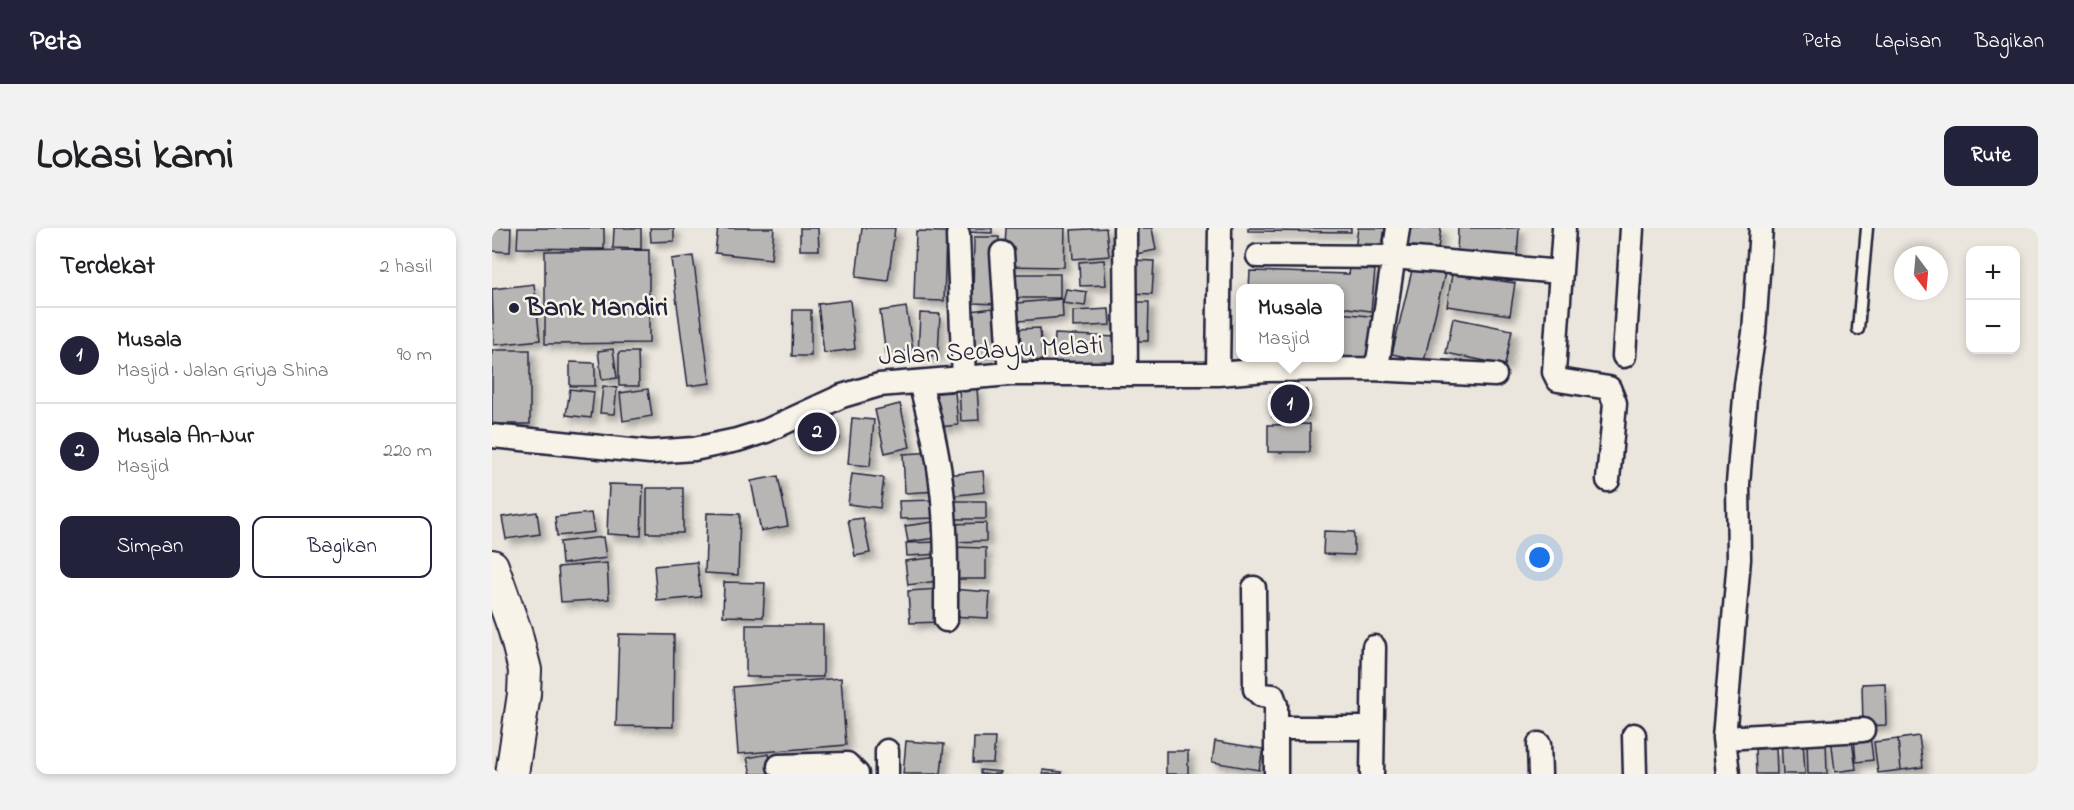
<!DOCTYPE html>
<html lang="id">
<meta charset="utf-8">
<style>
:root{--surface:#fff;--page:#f2f2f2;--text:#202124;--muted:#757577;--line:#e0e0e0;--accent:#22223b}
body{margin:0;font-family:"Indie Flower",sans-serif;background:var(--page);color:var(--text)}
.controls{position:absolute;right:18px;top:18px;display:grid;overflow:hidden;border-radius:12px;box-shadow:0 3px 9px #0003}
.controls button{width:54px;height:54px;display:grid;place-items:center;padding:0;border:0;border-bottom:2px solid var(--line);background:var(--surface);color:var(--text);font:30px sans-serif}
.compass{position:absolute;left:1402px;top:18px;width:54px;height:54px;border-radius:50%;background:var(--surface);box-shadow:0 3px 9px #0003;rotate:164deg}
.you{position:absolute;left:1048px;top:330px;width:21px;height:21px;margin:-15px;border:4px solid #fff;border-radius:50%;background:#1a73e8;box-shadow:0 0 0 9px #1a73e833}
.badge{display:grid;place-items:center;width:39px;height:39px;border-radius:50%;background:var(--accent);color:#fff;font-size:20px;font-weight:700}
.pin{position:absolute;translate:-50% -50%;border:3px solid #fff;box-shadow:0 2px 6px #0006}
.popup{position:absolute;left:744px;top:56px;width:108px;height:78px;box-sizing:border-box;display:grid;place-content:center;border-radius:12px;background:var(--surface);filter:drop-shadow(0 2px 4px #0005);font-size:20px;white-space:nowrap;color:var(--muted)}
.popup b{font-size:22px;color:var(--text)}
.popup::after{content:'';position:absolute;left:50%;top:100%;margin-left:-12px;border:12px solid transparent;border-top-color:var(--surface)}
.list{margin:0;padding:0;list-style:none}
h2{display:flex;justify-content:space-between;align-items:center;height:78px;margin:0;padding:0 24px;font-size:26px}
h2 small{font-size:20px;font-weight:400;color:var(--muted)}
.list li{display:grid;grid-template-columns:39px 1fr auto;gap:18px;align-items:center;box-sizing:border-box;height:96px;padding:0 24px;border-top:2px solid var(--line)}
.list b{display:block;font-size:22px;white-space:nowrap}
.list p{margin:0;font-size:20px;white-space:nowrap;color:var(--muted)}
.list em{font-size:20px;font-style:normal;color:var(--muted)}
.actions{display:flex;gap:12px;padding:18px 24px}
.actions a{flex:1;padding:14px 0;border:2px solid var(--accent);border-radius:12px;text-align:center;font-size:21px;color:var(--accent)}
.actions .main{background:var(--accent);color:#fff}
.map{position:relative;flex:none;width:1546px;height:546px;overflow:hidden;border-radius:12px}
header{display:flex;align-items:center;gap:36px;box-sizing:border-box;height:84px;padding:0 30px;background:var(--accent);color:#fff}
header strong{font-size:28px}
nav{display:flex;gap:33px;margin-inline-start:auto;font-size:21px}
.intro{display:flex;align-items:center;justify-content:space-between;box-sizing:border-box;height:144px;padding:0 36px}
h1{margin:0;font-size:42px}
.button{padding:15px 27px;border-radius:12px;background:var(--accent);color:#fff;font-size:21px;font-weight:700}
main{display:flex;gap:36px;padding:0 36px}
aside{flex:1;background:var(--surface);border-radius:12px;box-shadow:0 3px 9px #0003}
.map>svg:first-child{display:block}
</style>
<header>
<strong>Peta</strong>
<nav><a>Peta</a><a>Lapisan</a><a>Bagikan</a></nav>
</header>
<div class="intro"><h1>Lokasi kami</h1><a class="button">Rute</a></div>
<main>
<aside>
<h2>Terdekat<small>2 hasil</small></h2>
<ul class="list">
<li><span class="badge">1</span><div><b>Musala</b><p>Masjid · Jalan Griya Shina</p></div><em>90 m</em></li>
<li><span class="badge">2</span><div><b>Musala An-Nur</b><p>Masjid</p></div><em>220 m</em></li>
</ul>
<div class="actions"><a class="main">Simpan</a><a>Bagikan</a></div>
</aside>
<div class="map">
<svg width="1546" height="546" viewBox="0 0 1546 546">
<defs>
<filter id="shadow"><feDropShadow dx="5.5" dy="5.5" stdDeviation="3" flood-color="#0004"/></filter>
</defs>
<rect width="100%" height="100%" fill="#eae6de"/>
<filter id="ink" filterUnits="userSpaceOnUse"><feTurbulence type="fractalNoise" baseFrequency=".0167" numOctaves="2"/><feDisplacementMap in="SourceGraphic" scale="12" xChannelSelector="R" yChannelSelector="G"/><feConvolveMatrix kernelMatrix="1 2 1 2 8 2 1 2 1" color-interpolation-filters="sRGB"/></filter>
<g filter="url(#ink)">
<path fill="#b8b6b5" stroke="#22223b" stroke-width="1.5" filter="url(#shadow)" d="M0,0H19L18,24L0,23Z
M26,0H112V21L25,20Z
M122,0H149V21L121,20Z
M158,0H182V13L159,14Z
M226,0H282L279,31L223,25Z
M308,0H326L327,22H308Z
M370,0H403L396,53L364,49Z
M475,0H500V5L475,4Z
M514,0H573L572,39L512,38Z
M614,0L617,28L581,31L579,2Z
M640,0H660L664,22L644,26Z
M756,0H859V4L756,3Z
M866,0H893L889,25L863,21Z
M918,0H949L945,28L914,23Z
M966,0H1027L1025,29L965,26Z
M424,3L454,4L452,73L422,72Z
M482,9H507L506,76L481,75Z
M157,22V115L53,116V23Z
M201,28L218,155L196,158L179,31Z
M612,32L614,57L588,58L587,34Z
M640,32L662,33L660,66L638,65Z
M921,38L953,45L932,133L900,126Z
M858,40L883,42L879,83L848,79V60H757L758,43L857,46Z
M521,46H568V70H521Z
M960,46L1023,55L1018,87L955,78Z
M42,56L48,112L2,117L0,61Z
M574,61L595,64L593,78L571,75Z
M570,71L571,89L527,93L525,75Z
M358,72L363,121L332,125L326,76Z
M643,74H657L656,113H642Z
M414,79L421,122L394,126L388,83Z
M501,80L508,124L477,129L471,84Z
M617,81L618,97L581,99V83Z
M301,82H319V128H300Z
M428,85L448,86L446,128L426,127Z
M848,85L886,89L883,133L845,130H848Z
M961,90L1020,102L1013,137L954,125Z
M548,100L550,132L525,134L523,101Z
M563,106L624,109L622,141L561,138Z
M121,121L125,150L110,152L106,123Z
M0,122H38V196H0Z
M127,124H146L147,158H127Z
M78,134L103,135V158H78Z
M111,158L125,160L122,186L108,185Z
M485,159L487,192L469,193L467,160Z
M78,161L102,164L99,190L74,187Z
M156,161L160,188L131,193L128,165Z
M815,162L816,188L780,189L779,164Z
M463,164L466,197L447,199L444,165Z
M408,176L418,219L393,225L383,182Z
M341,186L348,211L308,221L302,196Z
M360,190L382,192L378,238L356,236Z
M818,196V224H776V197Z
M443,224L446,263L413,265L411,226Z
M491,243L493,264L457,268L455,247Z
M360,246L392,250L388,280L356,276Z
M286,248L296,298L269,303L259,253Z
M117,256L151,257L149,308L115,306Z
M155,260H191V305H155Z
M444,272V290L408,291L407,273Z
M455,273H494V291H455Z
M45,284L48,306L14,311L10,289Z
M99,285L102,304L65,308L63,289Z
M215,285L248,286L246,347L213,345Z
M371,290L378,325L363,328L356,292Z
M448,293L449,309L416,314L413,298Z
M494,295V313L458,314L457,296Z
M832,303L862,304V327L831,326Z
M111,309L114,330L70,336L68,314Z
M448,314L449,326L415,328L414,315Z
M458,319L494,320V351H457Z
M448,329L452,352L416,357L413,333Z
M205,334L209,369L165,373L162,338Z
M115,335L117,371L69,374L66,339Z
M232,354L273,355L271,389L231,388Z
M447,361L449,394L418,395L416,363Z
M459,361L498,364L496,390L457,388Z
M254,397H331V449H254Z
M127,406L182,407L181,499L124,498Z
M349,450L354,517L246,526L241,459Z
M1393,455L1394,497L1371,498L1370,456Z
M1359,506L1364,541L1343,544L1339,509Z
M1378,507L1381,532L1364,534L1362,509Z
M1427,508L1431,539L1409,542L1406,511Z
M482,510H503L501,535H481Z
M1311,511L1313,546H1291L1289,512Z
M1406,511L1409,542L1386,545L1382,514Z
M1315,512H1334L1335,546H1316Z
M414,513L452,516L449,546H411Z
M723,513L771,521L767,542L720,534Z
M1284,520L1285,546H1264L1263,521Z
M674,523H696V546H674Z
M277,526L281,546H259L255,530Z
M488,542L509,544L508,546H488Z
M551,542L570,544V546H551Z"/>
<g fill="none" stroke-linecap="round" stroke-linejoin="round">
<defs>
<path id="service" d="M1366,101L1375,0"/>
<path id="minor" d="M633,0L634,145
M1072,0L1062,144L1066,152L1117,160L1123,175L1116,252
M466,7L472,151
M510,25L518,146
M766,28L901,29L1068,44
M1132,128L1140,0
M880,141L1003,147
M726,146L728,0
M428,155C437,187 445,220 449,254C455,300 454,346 454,392
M0,208L158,224L202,221L245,212L274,203L350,168L387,157L518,146H726L775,142L880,141L886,132L887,127L906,0
M762,360L763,461L769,467L781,468L784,477V546
M785,500H880
M1142,507L1143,546
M1232,510L1371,502
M1047,516L1048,546
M395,523V546
M287,538L355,536L365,546
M880,546L882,419
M1236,546L1232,510L1247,331L1246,256L1254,157L1262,105L1269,0"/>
<path id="secondary" d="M0,338L23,403L33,442L32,466L20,546"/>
</defs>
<use href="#service" stroke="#22223b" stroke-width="15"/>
<use href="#minor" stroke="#22223b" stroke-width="27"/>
<use href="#secondary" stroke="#22223b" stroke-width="36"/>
<use href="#service" stroke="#f7f3e8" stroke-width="10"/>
<use href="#minor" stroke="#f7f3e8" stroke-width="22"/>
<use href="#secondary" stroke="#f7f3e8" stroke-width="32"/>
</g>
</g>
<circle fill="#22223b" stroke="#f7f3e8" stroke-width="2" cx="22" cy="80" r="6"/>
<g text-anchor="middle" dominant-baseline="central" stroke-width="5" stroke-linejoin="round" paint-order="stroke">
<g font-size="27" font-weight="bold" fill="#22223b" stroke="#f7f3e8" text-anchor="start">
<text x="34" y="80">Bank Mandiri</text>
</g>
<g font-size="27" fill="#22223b" stroke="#f7f3e8">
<text transform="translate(499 124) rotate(-3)">Jalan Sedayu Melati</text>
</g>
</g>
</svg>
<div class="controls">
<button>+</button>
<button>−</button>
</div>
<svg class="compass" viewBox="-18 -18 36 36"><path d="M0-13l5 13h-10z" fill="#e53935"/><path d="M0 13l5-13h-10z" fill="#757577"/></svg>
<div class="you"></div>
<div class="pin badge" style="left:798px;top:176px">1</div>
<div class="popup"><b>Musala</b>Masjid</div>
<div class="pin badge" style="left:325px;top:204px">2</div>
</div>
</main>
